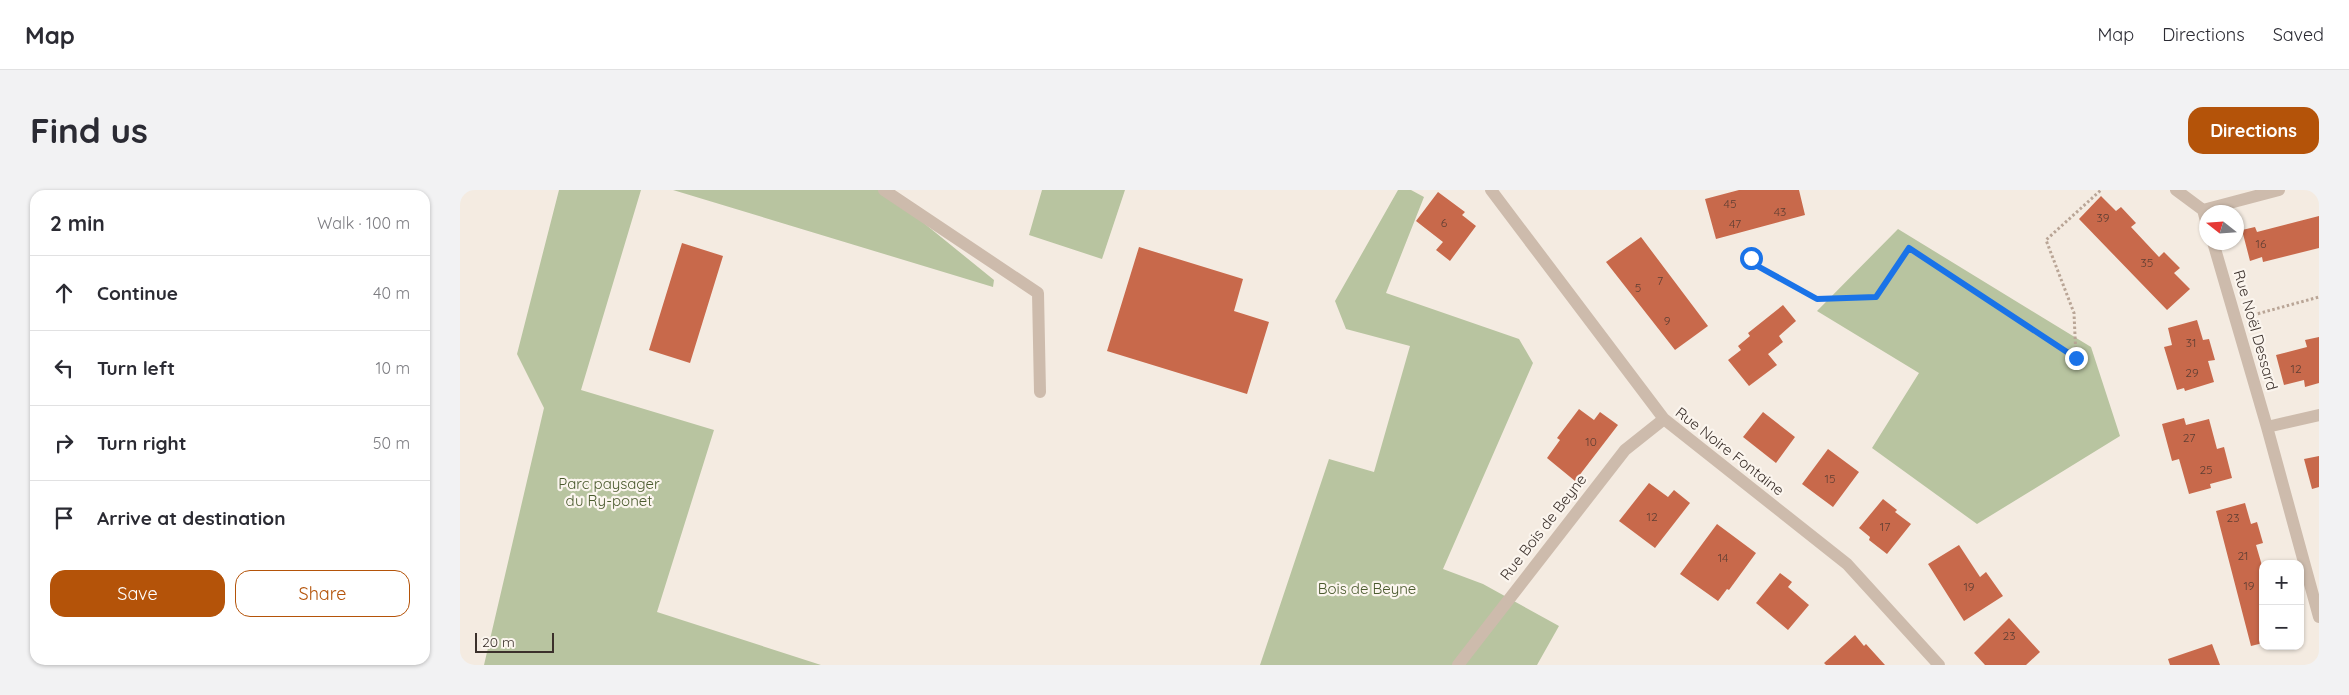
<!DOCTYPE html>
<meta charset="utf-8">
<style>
:root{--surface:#fff;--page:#f2f2f3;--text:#2b2b33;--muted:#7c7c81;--line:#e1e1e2;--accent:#b45309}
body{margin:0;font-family:Quicksand,sans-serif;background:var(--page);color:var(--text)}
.controls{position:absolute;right:15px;bottom:15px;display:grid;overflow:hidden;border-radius:10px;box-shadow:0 1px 4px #0004}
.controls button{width:45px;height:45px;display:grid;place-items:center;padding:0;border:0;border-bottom:1px solid var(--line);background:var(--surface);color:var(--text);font:25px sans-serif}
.compass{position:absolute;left:1739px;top:15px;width:45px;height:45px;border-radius:50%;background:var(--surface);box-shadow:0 1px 4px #0004;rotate:287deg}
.scale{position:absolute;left:15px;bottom:12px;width:79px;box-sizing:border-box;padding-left:5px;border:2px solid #3b302b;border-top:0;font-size:14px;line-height:18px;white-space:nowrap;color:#3b302b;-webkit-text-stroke:4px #fbf5ee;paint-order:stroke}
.stop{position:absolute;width:15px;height:15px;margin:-11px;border:4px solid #1a73e8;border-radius:50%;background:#fff}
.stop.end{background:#1a73e8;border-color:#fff;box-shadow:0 1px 5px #0008}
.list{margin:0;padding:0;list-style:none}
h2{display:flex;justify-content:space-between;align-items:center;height:65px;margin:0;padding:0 20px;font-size:21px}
h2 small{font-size:16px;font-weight:400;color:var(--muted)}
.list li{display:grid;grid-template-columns:32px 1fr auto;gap:15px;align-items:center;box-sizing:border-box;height:75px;padding:0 20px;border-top:1px solid var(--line)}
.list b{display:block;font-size:19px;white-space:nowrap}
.list em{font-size:16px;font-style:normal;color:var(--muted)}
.actions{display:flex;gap:10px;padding:15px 20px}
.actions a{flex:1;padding:11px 0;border:1px solid var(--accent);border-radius:15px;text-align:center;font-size:18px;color:var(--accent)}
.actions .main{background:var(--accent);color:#fff}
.icon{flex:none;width:28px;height:28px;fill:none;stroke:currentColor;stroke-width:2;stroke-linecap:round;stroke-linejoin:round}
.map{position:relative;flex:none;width:1859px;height:475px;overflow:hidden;border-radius:15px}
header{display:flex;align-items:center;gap:30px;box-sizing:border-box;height:70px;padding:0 25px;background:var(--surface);border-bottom:1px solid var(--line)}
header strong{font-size:24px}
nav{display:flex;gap:28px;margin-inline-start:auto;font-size:18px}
.intro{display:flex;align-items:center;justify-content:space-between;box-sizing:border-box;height:120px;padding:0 30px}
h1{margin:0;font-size:35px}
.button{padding:12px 22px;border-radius:15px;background:var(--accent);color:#fff;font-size:18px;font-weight:700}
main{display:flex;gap:30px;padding:0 30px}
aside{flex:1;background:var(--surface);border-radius:15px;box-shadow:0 1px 4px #0004}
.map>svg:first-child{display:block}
</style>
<header>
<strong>Map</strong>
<nav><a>Map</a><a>Directions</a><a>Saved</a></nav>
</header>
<div class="intro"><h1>Find us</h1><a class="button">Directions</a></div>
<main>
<aside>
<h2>2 min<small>Walk · 100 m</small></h2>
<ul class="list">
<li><svg class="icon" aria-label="ahead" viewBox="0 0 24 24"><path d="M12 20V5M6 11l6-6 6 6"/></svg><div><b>Continue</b></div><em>40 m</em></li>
<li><svg class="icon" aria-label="left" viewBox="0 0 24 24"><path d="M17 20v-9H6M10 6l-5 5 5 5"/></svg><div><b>Turn left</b></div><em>10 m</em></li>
<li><svg class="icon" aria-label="right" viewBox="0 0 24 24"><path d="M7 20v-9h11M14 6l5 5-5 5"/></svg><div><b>Turn right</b></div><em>50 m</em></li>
<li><svg class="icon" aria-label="arrive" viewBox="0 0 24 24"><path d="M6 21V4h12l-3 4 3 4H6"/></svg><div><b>Arrive at destination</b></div></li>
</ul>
<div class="actions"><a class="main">Save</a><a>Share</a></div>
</aside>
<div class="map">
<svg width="1859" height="475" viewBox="0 0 1859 475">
<rect width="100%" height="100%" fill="#f4ebe1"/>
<path fill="#b8c4a0" d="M99,0H181L121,200L254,240L197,422L361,475H24L84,218L57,164Z
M213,0H423L534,90L533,97Z
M582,0H665L642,69L569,45Z
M938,0H951L964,7L926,103L1059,149L1073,173L983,379L1023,394L1099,436L1077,475H800L869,269L914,282L950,156L886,139L875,111Z
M1438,39L1631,157L1660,246L1517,334L1412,258L1459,183L1357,121Z"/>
<path fill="#c8694b" d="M1279,0H1339L1345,25L1256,49L1245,9Z
M978,2L1005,22L1002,25L1016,36L990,71L976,60L983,52L956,31Z
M1641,6L1656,21L1661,17L1676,33L1671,37L1699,67L1704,62L1720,78L1714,83L1730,99L1707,120L1619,29Z
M1859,26V58L1803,72L1802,67L1790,71L1782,40L1795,37L1797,42Z
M1181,47L1248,136L1215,160L1146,72Z
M222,53L263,66L230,173L189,160Z
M679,57L783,89L774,121L809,132L787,204L647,161Z
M1323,115L1336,131L1319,146L1323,152L1308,164L1317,175L1289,196L1268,170L1281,160L1278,156L1290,146L1288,143Z
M1737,130L1743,150L1749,149L1755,170L1748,171L1754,192L1725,201L1724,198L1717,200L1704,157L1712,155L1708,138Z
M1859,147V193L1845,197L1844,190L1824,195L1816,165L1847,157L1845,150Z
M1119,219L1134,230L1140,222L1158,235L1115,291L1087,268L1100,250L1097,248Z
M1303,222L1335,247L1316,273L1283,247Z
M1724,228L1726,235L1749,229L1757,259L1764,257L1772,288L1750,294L1751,298L1729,304L1719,269L1712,271L1702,234Z
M1368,259L1399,282L1373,317L1342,294Z
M1859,266V297L1852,299L1844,269Z
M1189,293L1208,307L1214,300L1230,313L1195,358L1159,331Z
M1423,309L1437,320L1435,322L1451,334L1427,364L1409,350L1410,347L1399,338Z
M1785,313L1791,334L1797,332L1803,353L1796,355L1803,379V453L1791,456L1756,321Z
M1257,334L1296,363L1269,400L1267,399L1258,411L1220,384Z
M1499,355L1520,387L1526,382L1543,406L1504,431L1468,374Z
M1320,383L1332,392L1328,397L1349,415L1328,440L1296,413Z
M1549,428L1580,462L1566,475H1525L1514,463Z
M1395,445L1404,456L1406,454L1425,475H1366L1364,473Z
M1752,454L1760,475H1710L1708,469Z"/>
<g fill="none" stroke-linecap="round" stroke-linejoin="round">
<path stroke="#b9a596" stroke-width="3" stroke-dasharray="2.5 2.5" stroke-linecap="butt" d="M1291,68L1293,73L1357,109L1417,107L1449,59L1616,168L1614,123L1586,50L1641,0
M1793,125L1859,107"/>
<path stroke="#cdbbac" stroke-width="12" d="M424,0L578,103L580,202"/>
<path stroke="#cdbbac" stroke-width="12" d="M1031,0L1204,229L1387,374L1479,475
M1716,0L1743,20
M1746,31L1743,20L1819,0
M1753,52L1807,237L1859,427
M1807,237L1859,225
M998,475L1165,260L1204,229"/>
</g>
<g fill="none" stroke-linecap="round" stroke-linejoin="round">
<path stroke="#1a73e8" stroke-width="6" d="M1291,68L1292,73L1357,109L1416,107L1449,58L1616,168"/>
</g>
<g text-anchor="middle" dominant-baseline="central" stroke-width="4.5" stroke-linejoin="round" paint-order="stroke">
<g font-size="12" fill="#5e3e33">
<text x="1270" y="13">45</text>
<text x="1320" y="21">43</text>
<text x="1643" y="27">39</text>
<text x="984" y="32">6</text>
<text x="1275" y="33">47</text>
<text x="1801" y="53">16</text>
<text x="1687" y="72">35</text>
<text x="1200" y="90">7</text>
<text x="1178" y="97">5</text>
<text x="1207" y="130">9</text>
<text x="1731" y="152">31</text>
<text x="1836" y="178">12</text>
<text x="1732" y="182">29</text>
<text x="1729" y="247">27</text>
<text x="1131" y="251">10</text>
<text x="1746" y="279">25</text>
<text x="1370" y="288">15</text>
<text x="1192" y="326">12</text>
<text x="1773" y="327">23</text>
<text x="1425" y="336">17</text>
<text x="1783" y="365">21</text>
<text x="1263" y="367">14</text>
<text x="1789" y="395">19</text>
<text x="1509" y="396">19</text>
<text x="1549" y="445">23</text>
</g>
<g font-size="15" fill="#3b302b" stroke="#fbf5ee">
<text transform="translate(1796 140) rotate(74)">Rue Noël Dessard</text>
<text transform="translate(1270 261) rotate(38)">Rue Noire Fontaine</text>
<text transform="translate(1083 337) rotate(-52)">Rue Bois de Beyne</text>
</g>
<g font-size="15" fill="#4a5a2e" stroke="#fbf5ee">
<text x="149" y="293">Parc paysager<tspan x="149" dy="17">du Ry-ponet</tspan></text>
<text x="907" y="398">Bois de Beyne</text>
</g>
</g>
</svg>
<div class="controls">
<button>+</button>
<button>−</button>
</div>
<svg class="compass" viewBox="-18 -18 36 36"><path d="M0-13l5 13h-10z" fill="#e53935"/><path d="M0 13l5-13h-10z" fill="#7c7c81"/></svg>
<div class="scale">20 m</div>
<div class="stop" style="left:1291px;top:68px"></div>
<div class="stop end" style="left:1616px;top:168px"></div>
</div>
</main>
